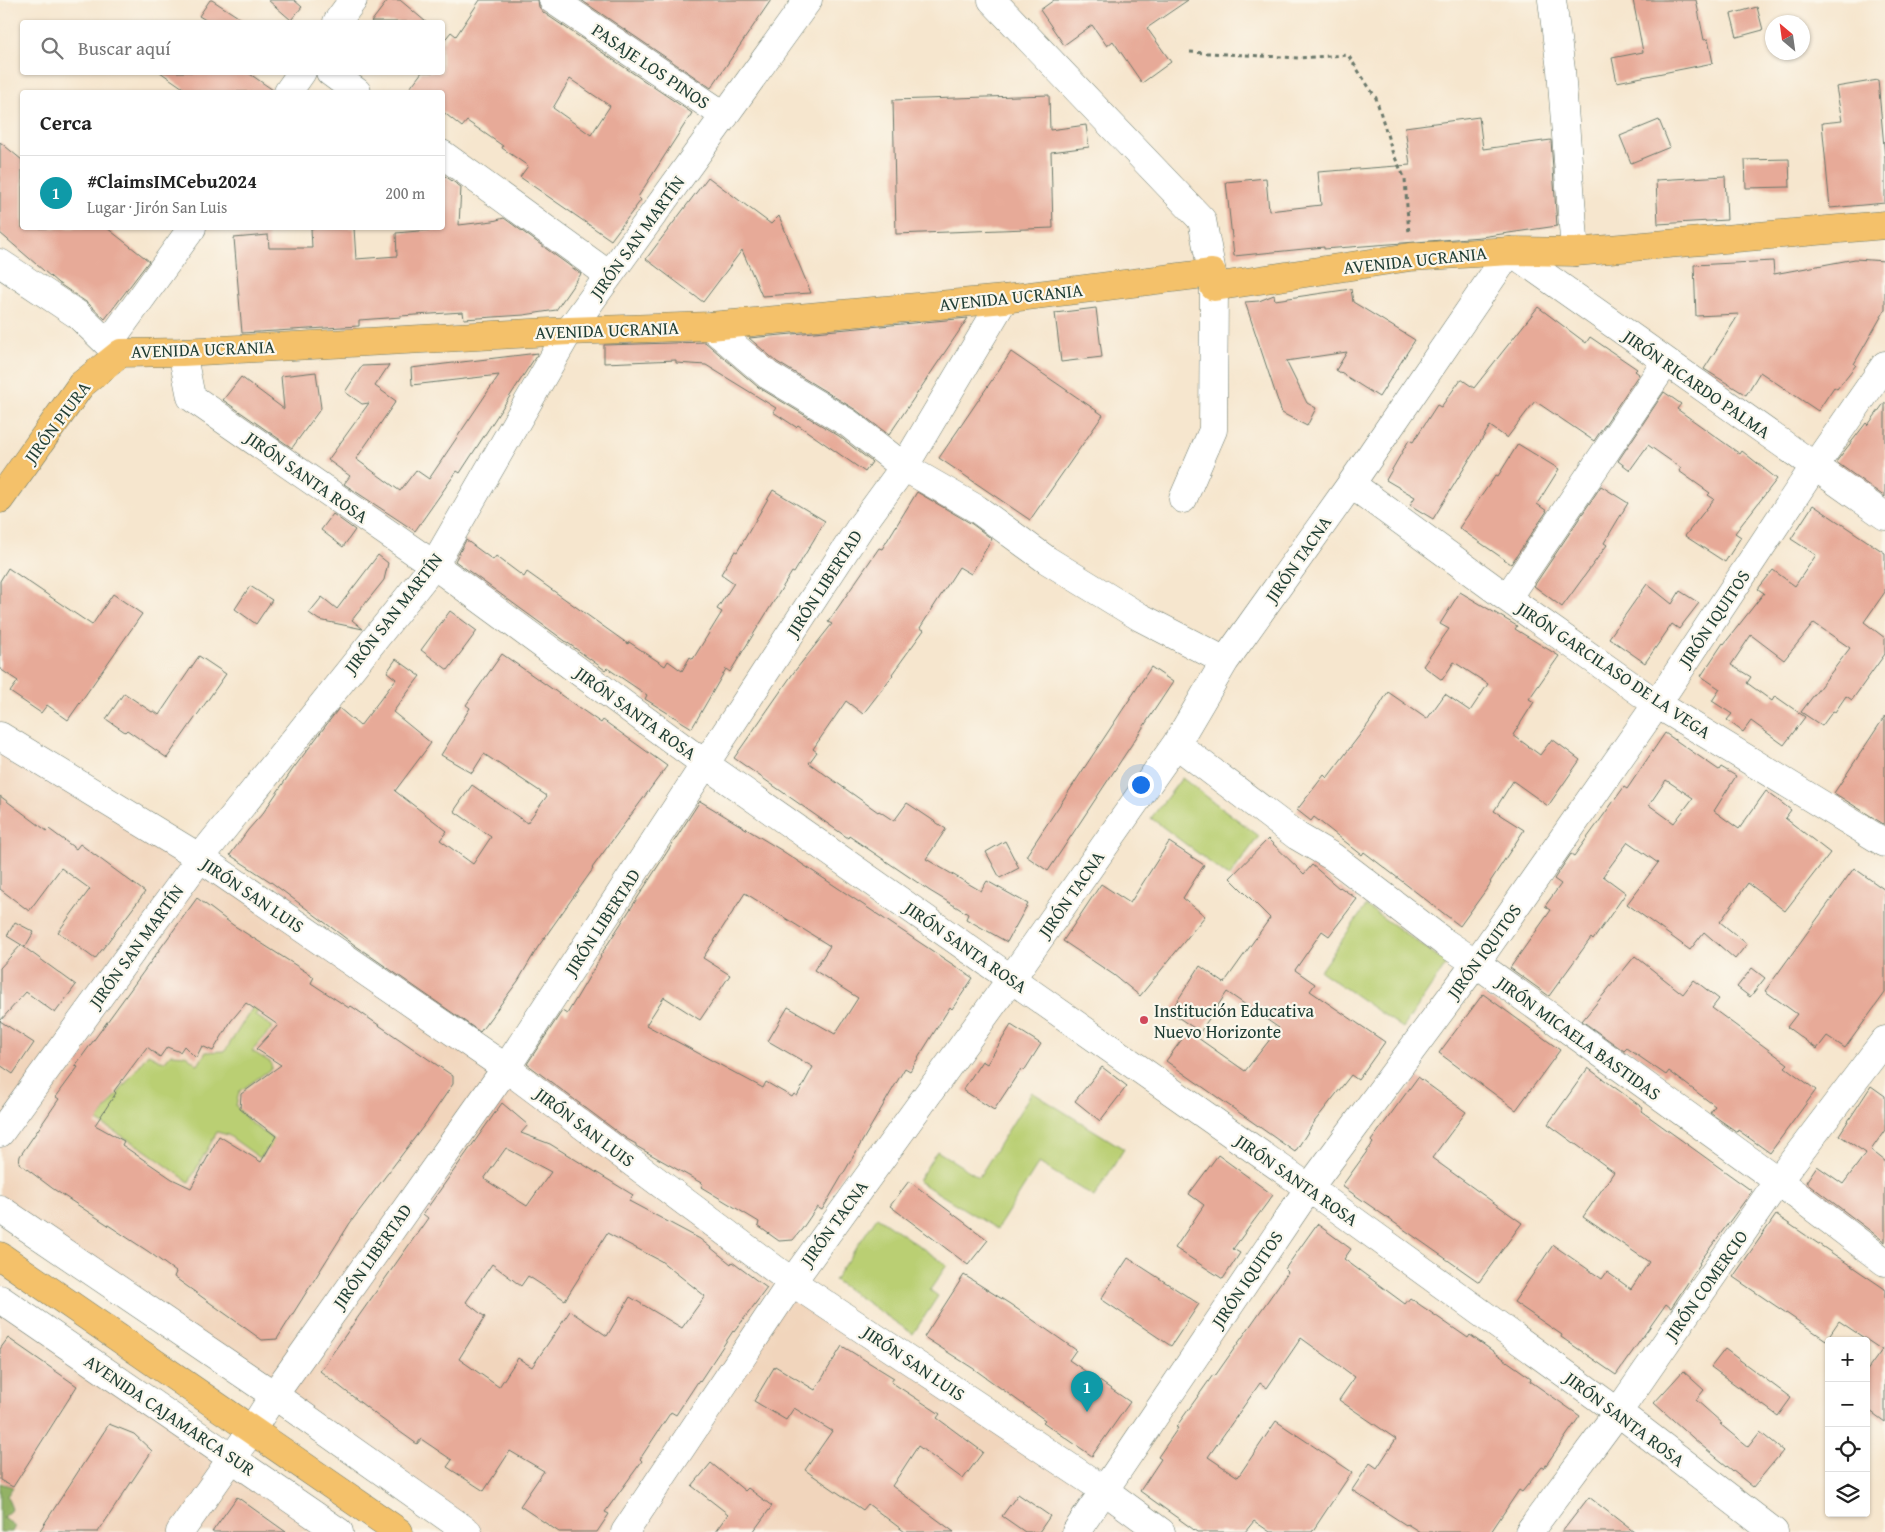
<!DOCTYPE html>
<html lang="es">
<meta charset="utf-8">
<style>
:root{--surface:#fff;--page:#f6f6f6;--text:#222;--muted:#767676;--line:#e0e0e0;--accent:#111827}
body{margin:0;font-family:"Gentium Book Plus",serif;background:var(--page);color:var(--text)}
.controls{position:absolute;right:15px;bottom:15px;display:grid;overflow:hidden;border-radius:5px;box-shadow:0 1px 4px #0004}
.controls button{width:45px;height:45px;display:grid;place-items:center;padding:0;border:0;border-bottom:1px solid var(--line);background:var(--surface);color:var(--text);font:25px sans-serif}
.compass{position:absolute;left:1765px;top:15px;width:45px;height:45px;border-radius:50%;background:var(--surface);box-shadow:0 1px 4px #0004;rotate:331deg}
.you{position:absolute;left:1140px;top:784px;width:18px;height:18px;margin:-12px;border:4px solid #fff;border-radius:50%;background:#1a73e8;box-shadow:0 0 0 8px #1a73e833}
.badge{display:grid;place-items:center;width:32px;height:32px;border-radius:50%;background:var(--accent);color:#fff;font-size:16px;font-weight:700}
.pin{position:absolute;translate:-50% -41px;filter:drop-shadow(0 1px 2px #0008)}
.pin::after{content:'';position:absolute;top:26px;width:18px;height:15px;background:inherit;clip-path:polygon(0 0,100% 0,50% 100%)}
.list{margin:0;padding:0;list-style:none}
h2{display:flex;justify-content:space-between;align-items:center;height:65px;margin:0;padding:0 20px;font-size:21px}
h2 small{font-size:16px;font-weight:400;color:var(--muted)}
.list li{display:grid;grid-template-columns:32px 1fr auto;gap:15px;align-items:center;box-sizing:border-box;height:75px;padding:0 20px;border-top:1px solid var(--line)}
.list b{display:block;font-size:19px;white-space:nowrap}
.list p{margin:0;font-size:16px;white-space:nowrap;color:var(--muted)}
.list em{font-size:16px;font-style:normal;color:var(--muted)}
.icon{flex:none;width:28px;height:28px;fill:none;stroke:currentColor;stroke-width:2;stroke-linecap:round;stroke-linejoin:round}
.map{position:relative;flex:none;width:1885px;height:1532px;overflow:hidden}
.search{position:absolute;background:var(--surface);box-shadow:0 1px 4px #0004;left:20px;top:20px;width:425px;height:55px;display:flex;align-items:center;gap:12px;box-sizing:border-box;padding:0 18px;border-radius:5px;color:var(--muted);font-size:19px}
.panel{position:absolute;background:var(--surface);box-shadow:0 1px 4px #0004;left:20px;top:90px;width:425px;height:140px;border-radius:5px}
.map>svg:first-child{display:block}
</style>
<div class="map">
<svg width="1885" height="1532" viewBox="0 0 1885 1532">
<rect width="100%" height="100%" fill="#fbf7ec"/>
<filter id="ink" filterUnits="userSpaceOnUse"><feTurbulence type="fractalNoise" baseFrequency=".02" numOctaves="2"/><feDisplacementMap in="SourceGraphic" scale="10" xChannelSelector="R" yChannelSelector="G"/><feConvolveMatrix kernelMatrix="1 2 1 2 8 2 1 2 1" color-interpolation-filters="sRGB"/></filter>
<filter id="wash" filterUnits="userSpaceOnUse"><feTurbulence type="fractalNoise" baseFrequency=".0096" numOctaves="4" result="noise"/><feDisplacementMap in="SourceGraphic" scale="20" xChannelSelector="R" yChannelSelector="G"/><feGaussianBlur stdDeviation="1.12" result="paint"/><feColorMatrix in="noise" values="0 0 0 0 0 0 0 0 0 0 0 0 0 0 0 0 0 1.4 0 .05"/><feComposite in="paint" operator="in"/></filter>
<g filter="url(#wash)">
<rect width="100%" height="100%" fill="#f6e6ce"/>
<path fill="#f1d5bc" d="M0,743L506,1068L1160,1532H477L0,1204Z
M0,1299L339,1532H0Z"/>
<path fill="#bacf73" stroke="#6c8654" d="M1182,778L1259,836L1229,877L1151,818Z
M1366,906L1447,963L1403,1028L1320,971Z
M260,996L264,1005L255,1015L273,1027L252,1051L270,1062L272,1068L239,1092L236,1106L249,1121L287,1150L304,1171L267,1148L260,1158L228,1135L217,1132L189,1182L142,1148L97,1121L148,1054L164,1062L171,1054L186,1055L198,1065L206,1052L225,1051Z
M1032,1092L1124,1149L1094,1197L1039,1163L997,1229L918,1181L937,1151L979,1177Z
M877,1217L947,1265L930,1290L938,1296L913,1334L834,1280Z"/>
<path fill="#93b265" stroke="#59784c" d="M0,1483L13,1487L7,1496L12,1509L3,1517L15,1526L12,1532H0Z"/>
<g id="blocks">
<path fill="#e7aa98" fill-rule="evenodd" d="M210,0H212L246,22H209L199,16Z
M268,0H294L302,7L291,20Z
M388,0H400L426,22H371Z
M480,0H538L539,7L544,13L692,113L638,197L641,200L611,240L520,177L528,166L502,148L503,146L467,121L462,127L442,111V92H407L422,72H442V43L451,32L456,36ZM570,79L610,106L591,135L553,108Z
M581,0H771L711,88Z
M1054,0H1188L1147,28L1171,62L1142,83L1113,41L1107,46L1092,25L1064,45L1040,10Z
M1633,0H1696L1704,40L1708,39L1713,63L1617,82L1612,58L1643,52Z
M1757,7L1763,30L1737,37L1731,14Z
M160,72H247L273,90V92H189Z
M1878,80L1885,158V203L1830,208L1822,123L1842,121L1836,87Z
M1049,95L1050,130L1086,125L1089,147L1051,152L1053,228L896,234L893,100Z
M1479,117L1483,149L1551,140L1557,226L1481,237L1324,249V247L1234,256L1226,182L1266,178L1269,211L1321,205L1318,172L1410,165L1405,127Z
M1659,120L1670,147L1631,163L1620,136Z
M0,142L22,160V228H107L149,261L105,319L89,304L58,283L0,233Z
M1789,159L1790,187L1746,188L1745,160Z
M442,174L461,187L459,225L493,221L504,218L581,274L556,310L524,315L464,319L463,312L400,316L401,317L359,320V326L242,333L234,238L268,235L269,248H312L311,228H354L356,259L397,256L396,233L442,229Z
M1725,176L1727,220L1658,224L1656,180Z
M708,177L771,224L779,216L811,293L762,296L742,250L703,302L646,259Z
M1855,259L1885,261V310L1854,364L1856,365L1837,389L1834,387L1818,411L1760,372L1746,395L1704,369L1739,314L1696,316L1694,265L1773,261L1774,274Z
M1351,289L1353,302L1415,340L1379,397L1336,370L1347,352L1286,361L1307,403L1316,408L1307,426L1282,413L1245,302L1259,301L1274,295L1275,300Z
M1538,307L1586,343L1590,337L1637,369L1635,371L1639,374L1594,441L1535,401L1507,438L1490,426L1433,519L1410,505L1415,497L1386,480L1409,440L1413,442L1437,405L1441,407L1461,379L1474,388Z
M1096,308L1102,357L1061,362L1055,313Z
M968,318L889,435L856,410L777,362L749,338Z
M705,342L758,387L839,436L872,462L865,472L798,425L796,427L773,412L776,408L706,365L676,363V360L604,363V345Z
M1011,352L1103,415L1030,520L939,458Z
M538,353L460,473L457,471L415,531L344,484L350,476L328,460L369,403L362,404L345,392L362,366L389,365L375,386L396,401L356,459L400,491L416,470L429,479L499,375L412,385L411,368Z
M316,372L321,408L292,448L223,400L241,377L284,409L281,376Z
M1664,392L1681,404L1677,409L1740,454L1742,451L1777,479L1735,533L1741,537L1725,562L1685,536L1714,499L1708,495L1710,493L1679,471L1681,468L1648,445L1630,470L1618,461Z
M1885,402V497L1836,462L1866,423L1868,425Z
M1518,444L1559,469L1537,504L1547,511L1511,564L1459,528L1496,475L1498,476Z
M1601,486L1628,503L1604,543L1607,545L1562,607L1534,586Z
M773,490L825,521L794,573L792,572L730,672L726,669L692,728L645,699L647,695L607,668L605,670L455,561L466,540L493,560L496,556L524,577L527,572L628,644L629,642L665,666L668,661L682,671L690,657L693,659L722,612L717,609L734,583L721,574L735,551L737,552Z
M917,492L972,524L992,539L971,574L959,567L920,628L924,630L892,674L893,675L863,714L846,701L813,749L817,752L809,763L878,812L879,811L894,821L907,803L946,829L926,859L981,891L987,881L1028,904L1007,942L966,919L968,914L930,891L849,836L848,838L734,758L794,672L832,624L828,622L879,548L882,549Z
M1813,505L1885,553V592L1864,622L1885,638V654L1852,700L1846,696L1835,712L1833,711L1822,726L1801,712L1850,648L1814,623L1784,660L1751,635L1731,665L1751,677L1747,683L1772,701L1775,696L1805,717L1784,745L1751,721L1743,732L1727,720L1732,714L1712,701L1720,689L1701,676L1723,643L1724,644L1764,593L1758,589L1773,570L1795,586L1816,555L1791,539Z
M333,514L355,530L343,547L321,530Z
M378,555L388,563L384,580L352,620L363,629L319,620L309,613L322,597L337,609Z
M8,568L92,625L113,594L142,614L68,720L47,705L41,713L10,692L18,681L0,669V581Z
M1647,584L1672,604L1680,591L1699,603L1679,629L1672,624L1645,663L1609,638Z
M250,586L272,600L256,624L235,609Z
M1460,592L1517,626L1515,629L1559,656L1529,699L1534,702L1513,735L1540,755L1552,739L1580,760L1548,806L1513,781L1494,811L1524,830L1490,882L1491,883L1460,926L1364,852L1362,855L1314,817L1311,821L1297,810L1324,775L1327,778L1369,723L1388,692L1427,719L1445,694L1470,711L1488,684L1454,662L1442,680L1423,666L1449,629L1440,624Z
M450,611L477,631L448,670L421,650Z
M502,654L601,723L603,720L667,766L592,868L593,869L538,947L518,981L480,1032L356,946L271,882L230,855L248,830L263,813L293,769L339,708L360,726L396,679L387,672L396,659L420,676L393,712L431,743L395,791L447,831L440,840L473,864L491,837L454,811L472,785L527,823L547,796L484,754L472,773L441,755L470,708L466,705Z
M199,656L226,674L167,758L127,730L125,732L106,719L124,693L152,712L154,711L159,715Z
M1151,667L1173,682L1048,871L1026,856Z
M1885,716V825L1834,793Z
M1665,733L1719,770L1721,767L1736,776L1714,811L1739,829L1766,791L1791,810L1785,818L1830,853L1785,911L1748,883L1720,922L1747,944L1735,959L1704,932L1690,950L1627,904L1658,863L1628,842L1603,876L1626,893L1593,940L1591,938L1549,996L1510,968L1551,910L1545,906L1561,884L1554,879L1571,854L1574,856L1624,787L1627,789ZM1666,780L1693,798L1674,823L1649,805Z
M0,796L47,831L49,829L76,849L80,844L145,892L95,959L58,932L90,889L61,868L29,911L0,889Z
M700,801L781,850L973,978L952,1009L950,1007L910,1071L905,1068L822,1210L817,1207L802,1229L793,1240L779,1241L758,1226L759,1222L701,1187L703,1184L636,1146V1144L627,1139L527,1064L562,1011L567,1014L601,957L600,956ZM745,893L830,946L814,970L858,998L835,1034L788,1007L768,1041L813,1067L797,1096L794,1094L792,1097L766,1082L763,1088L646,1025L664,997L700,1020L730,975L703,958Z
M1268,839L1304,874L1312,865L1339,888L1340,887L1357,899L1329,936L1322,931L1295,970L1315,984L1310,991L1385,1042L1358,1080L1351,1075L1315,1121L1295,1152L1166,1061L1188,1031L1245,1071L1279,1028L1227,992L1200,1032L1170,1012L1200,966L1224,983L1270,918L1230,878Z
M1005,841L1019,868L1000,878L986,852Z
M1169,842L1204,865L1183,898L1205,916L1140,996L1114,975L1063,941L1101,884L1130,903Z
M1854,868L1885,890V993L1845,1048L1827,1036L1817,1049L1787,1027L1797,1014L1765,991Z
M197,898L233,925L314,977L311,983L349,1008L351,1006L453,1076V1084L429,1119L350,1223L277,1339L262,1340L174,1277L176,1272L149,1252L52,1188L19,1163L20,1156L59,1099L56,1097L78,1067L75,1066ZM246,1003L278,1025L256,1049L281,1065L241,1094L240,1109L276,1136L261,1162L219,1136L191,1188L172,1179L122,1145L124,1141L95,1125L116,1093L114,1091L147,1047L160,1057L167,1047L180,1052L184,1046L196,1058L202,1046L213,1051L231,1021Z
M15,922L34,932L25,947L7,936Z
M21,945L76,985L55,1013L26,992L0,1021L34,1043L13,1074L0,1065V968Z
M1635,956L1683,994L1694,980L1719,999L1712,1008L1788,1064L1785,1067L1816,1090L1770,1153L1738,1130L1737,1132L1710,1113L1715,1106L1669,1071L1666,1075L1627,1048L1624,1051L1582,1021Z
M1752,968L1765,978L1750,997L1737,987Z
M1483,994L1560,1050L1516,1110L1439,1053Z
M1011,1025L1041,1044L1024,1071L1021,1069L994,1110L963,1090L982,1061L987,1064Z
M1102,1067L1127,1086L1100,1121L1075,1101Z
M1588,1068L1643,1108L1641,1111L1752,1191L1699,1263L1700,1264L1671,1308L1666,1304L1616,1375L1561,1337L1562,1335L1514,1302L1553,1245L1602,1279L1607,1272L1631,1289L1649,1262L1583,1217L1614,1172L1548,1124Z
M1418,1077L1466,1112L1432,1158L1522,1223L1479,1282L1342,1186L1373,1143L1371,1141Z
M1871,1086L1885,1096V1130L1871,1150L1885,1161V1242L1806,1182L1817,1166L1843,1184L1866,1153L1839,1135Z
M502,1103L528,1125L521,1133L550,1144L633,1195L629,1201L700,1239L731,1264L732,1262L767,1288L734,1332L733,1331L700,1381L699,1380L676,1415L671,1412L640,1459L642,1461L605,1512L609,1514L597,1532H559L520,1506L544,1471L510,1451L484,1491L447,1467L452,1460L421,1439L417,1444L379,1417L320,1371L428,1218L423,1214ZM506,1148L551,1172L527,1206L484,1179ZM607,1233L661,1261L705,1296L682,1328L630,1297L607,1336L570,1311L532,1367L518,1358L499,1387L459,1359L485,1317L466,1302L492,1264L521,1286L528,1276L565,1300Z
M1218,1155L1273,1195L1233,1249L1240,1253L1223,1279L1175,1248L1204,1205L1189,1194Z
M909,1181L988,1240L968,1265L890,1206Z
M1776,1215L1885,1289V1422L1866,1408V1372L1882,1350L1839,1321L1826,1340L1733,1277Z
M1317,1224L1351,1249L1344,1259L1405,1304L1410,1298L1468,1338L1470,1335L1531,1378L1530,1381L1580,1416L1544,1468L1542,1467L1522,1492L1519,1490L1491,1532H1420L1407,1524L1406,1525L1352,1490L1370,1463L1377,1468L1396,1439L1339,1400L1355,1377L1301,1338L1267,1388L1260,1383L1208,1457L1238,1477L1276,1421L1352,1472L1312,1532H1270L1254,1521L1245,1532H1197L1140,1491L1161,1459L1158,1457L1178,1428L1176,1427L1213,1375L1215,1376L1288,1272L1285,1269Z
M1128,1258L1199,1304L1171,1346L1101,1299Z
M964,1275L1010,1304L1076,1350L1069,1360L1130,1402L1092,1456L1043,1422L1045,1420L974,1369L924,1337Z
M8,1338L77,1386L13,1487L0,1480V1349Z
M842,1346L894,1378L891,1382L940,1414L937,1418L983,1452L963,1479L918,1446L892,1486L954,1532H905L868,1504L863,1510L805,1470L832,1431L794,1408L786,1420L754,1401L775,1366L815,1390Z
M1725,1349L1791,1398L1778,1416L1711,1367Z
M1683,1371L1704,1390L1696,1400L1722,1423L1720,1424L1748,1447L1760,1432L1783,1451L1753,1487L1701,1445L1654,1403Z
M109,1424L134,1434L152,1451L98,1532H39Z
M711,1463L745,1491L748,1488L772,1506L753,1532H715L728,1514L692,1486Z
M1018,1494L1050,1516L1039,1532H1025L1002,1516Z
M237,1497L286,1532H212Z
M1589,1497L1634,1532H1562Z"/>
</g>
</g>
<g filter="url(#ink)">
<use href="#blocks" fill-opacity="0" stroke="#6a786a" stroke-width="1"/>
<g fill="none" stroke-linecap="round" stroke-linejoin="round">
<defs>
<path id="minor" d="M553,0L725,116
M992,0L1202,220L1212,273
M1552,0L1561,70L1575,252
M337,22L353,0
M330,72L357,92
M288,92L302,72
M442,154L609,275
M0,263L78,315L108,344L121,353
M710,326L768,375L848,423L904,467L977,509L1047,560L1140,617L1225,661
M108,344L192,228
M182,352L191,397L434,565L705,764L1309,1188L1618,1412L1774,1532
M1351,484L1507,598L1657,704L1885,843
M1183,499L1213,430L1214,287
M1507,598L1666,362
M0,736L200,858L506,1068L792,1282L1104,1490L1161,1532
M1176,744L1297,836L1333,857L1444,942L1476,963L1778,1181L1885,1262
M0,1133L200,858L434,565L569,331L808,0
M0,1209L274,1395L468,1532
M0,1299L339,1532
M180,1532L251,1431L274,1395L506,1068L861,526L904,467L1004,299
M625,1532L792,1282L1011,979L1176,744L1225,661L1351,484L1510,251L1885,516
M1076,1532L1309,1188L1476,963L1657,704L1814,467L1885,365
M1529,1532L1618,1412L1778,1181L1885,1040"/>
<path id="major" d="M0,499L81,385L121,353L182,352L569,331L710,326L1004,299L1212,273L1214,287L1410,257L1510,251L1575,252L1885,225"/>
<path id="highway" d="M0,1256L399,1532"/>
</defs>
<use href="#minor" stroke="#6a786a" stroke-width="29"/>
<use href="#major" stroke="#6a786a" stroke-width="29"/>
<use href="#highway" stroke="#6a786a" stroke-width="29"/>
<path stroke="#6a786a" stroke-width="3" stroke-dasharray="4 4" stroke-linecap="butt" d="M1190,52L1299,58L1348,55L1376,98L1392,151L1405,179L1409,234"/>
<use href="#minor" stroke="#fff" stroke-width="28"/>
<use href="#major" stroke="#f4c16a" stroke-width="28"/>
<use href="#highway" stroke="#f4c16a" stroke-width="28"/>
</g>
</g>
<circle fill="#d1495b" stroke="#fbf7ec" stroke-width="2" cx="1144" cy="1020" r="5"/>
<g text-anchor="middle" dominant-baseline="central" stroke-width="4.5" stroke-linejoin="round" paint-order="stroke">
<g font-size="18" fill="#1f3d34" stroke="#fbf7ec">
<text transform="translate(651 66) rotate(34)">PASAJE LOS PINOS</text>
<text transform="translate(637 237) rotate(-54)">JIRÓN SAN MARTÍN</text>
<text transform="translate(1415 260) rotate(-6)">AVENIDA UCRANIA</text>
<text transform="translate(1011 297) rotate(-6)">AVENIDA UCRANIA</text>
<text transform="translate(607 330) rotate(-2)">AVENIDA UCRANIA</text>
<text transform="translate(203 349) rotate(-2)">AVENIDA UCRANIA</text>
<text transform="translate(1697 384) rotate(35)">JIRÓN RICARDO PALMA</text>
<text transform="translate(57 422) rotate(-53)">JIRÓN PIURA</text>
<text transform="translate(307 477) rotate(35)">JIRÓN SANTA ROSA</text>
<text transform="translate(1298 559) rotate(-55)">JIRÓN TACNA</text>
<text transform="translate(824 583) rotate(-57)">JIRÓN LIBERTAD</text>
<text transform="translate(393 613) rotate(-52)">JIRÓN SAN MARTÍN</text>
<text transform="translate(1714 618) rotate(-56)">JIRÓN IQUITOS</text>
<text transform="translate(1614 670) rotate(34)">JIRÓN GARCILASO DE LA VEGA</text>
<text transform="translate(636 713) rotate(36)">JIRÓN SANTA ROSA</text>
<text transform="translate(1071 894) rotate(-55)">JIRÓN TACNA</text>
<text transform="translate(253 895) rotate(34)">JIRÓN SAN LUIS</text>
<text transform="translate(602 922) rotate(-57)">JIRÓN LIBERTAD</text>
<text transform="translate(136 946) rotate(-54)">JIRÓN SAN MARTÍN</text>
<text transform="translate(966 947) rotate(35)">JIRÓN SANTA ROSA</text>
<text transform="translate(1484 951) rotate(-54)">JIRÓN IQUITOS</text>
<text transform="translate(1579 1038) rotate(36)">JIRÓN MICAELA BASTIDAS</text>
<text transform="translate(585 1127) rotate(37)">JIRÓN SAN LUIS</text>
<text transform="translate(1297 1180) rotate(35)">JIRÓN SANTA ROSA</text>
<text transform="translate(834 1223) rotate(-54)">JIRÓN TACNA</text>
<text transform="translate(372 1256) rotate(-55)">JIRÓN LIBERTAD</text>
<text transform="translate(1247 1279) rotate(-56)">JIRÓN IQUITOS</text>
<text transform="translate(1706 1285) rotate(-55)">JIRÓN COMERCIO</text>
<text transform="translate(914 1363) rotate(34)">JIRÓN SAN LUIS</text>
<text transform="translate(170 1415) rotate(34)">AVENIDA CAJAMARCA SUR</text>
<text transform="translate(1625 1419) rotate(37)">JIRÓN SANTA ROSA</text>
</g>
<g font-size="18" fill="#1f3d34" stroke="#fbf7ec" text-anchor="start">
<text x="1154" y="1010">Institución Educativa<tspan x="1154" dy="21">Nuevo Horizonte</tspan></text>
</g>
</g>
</svg>
<div class="controls">
<button>+</button>
<button>−</button>
<button><svg class="icon" aria-label="locate" viewBox="0 0 24 24"><circle cx="12" cy="12" r="6"/><path d="M12 2v4M12 18v4M2 12h4M18 12h4"/></svg></button>
<button><svg class="icon" aria-label="layers" viewBox="0 0 24 24"><path d="M12 4l9 5-9 5-9-5zM3 14l9 5 9-5"/></svg></button>
</div>
<svg class="compass" viewBox="-18 -18 36 36"><path d="M0-13l5 13h-10z" fill="#e53935"/><path d="M0 13l5-13h-10z" fill="#767676"/></svg>
<div class="you"></div>
<div class="pin badge" style="left:1087px;top:1412px;background:#0f9aa8">1</div>
<div class="search"><svg class="icon" aria-label="search" viewBox="0 0 24 24"><circle cx="10" cy="10" r="6"/><path d="M15 15l6 6"/></svg>Buscar aquí</div>
<section class="panel">
<h2>Cerca<small></small></h2>
<ul class="list">
<li><span class="badge" style="background:#0f9aa8">1</span><div><b>#ClaimsIMCebu2024</b><p>Lugar · Jirón San Luis</p></div><em>200 m</em></li>
</ul>
</section>
</div>
